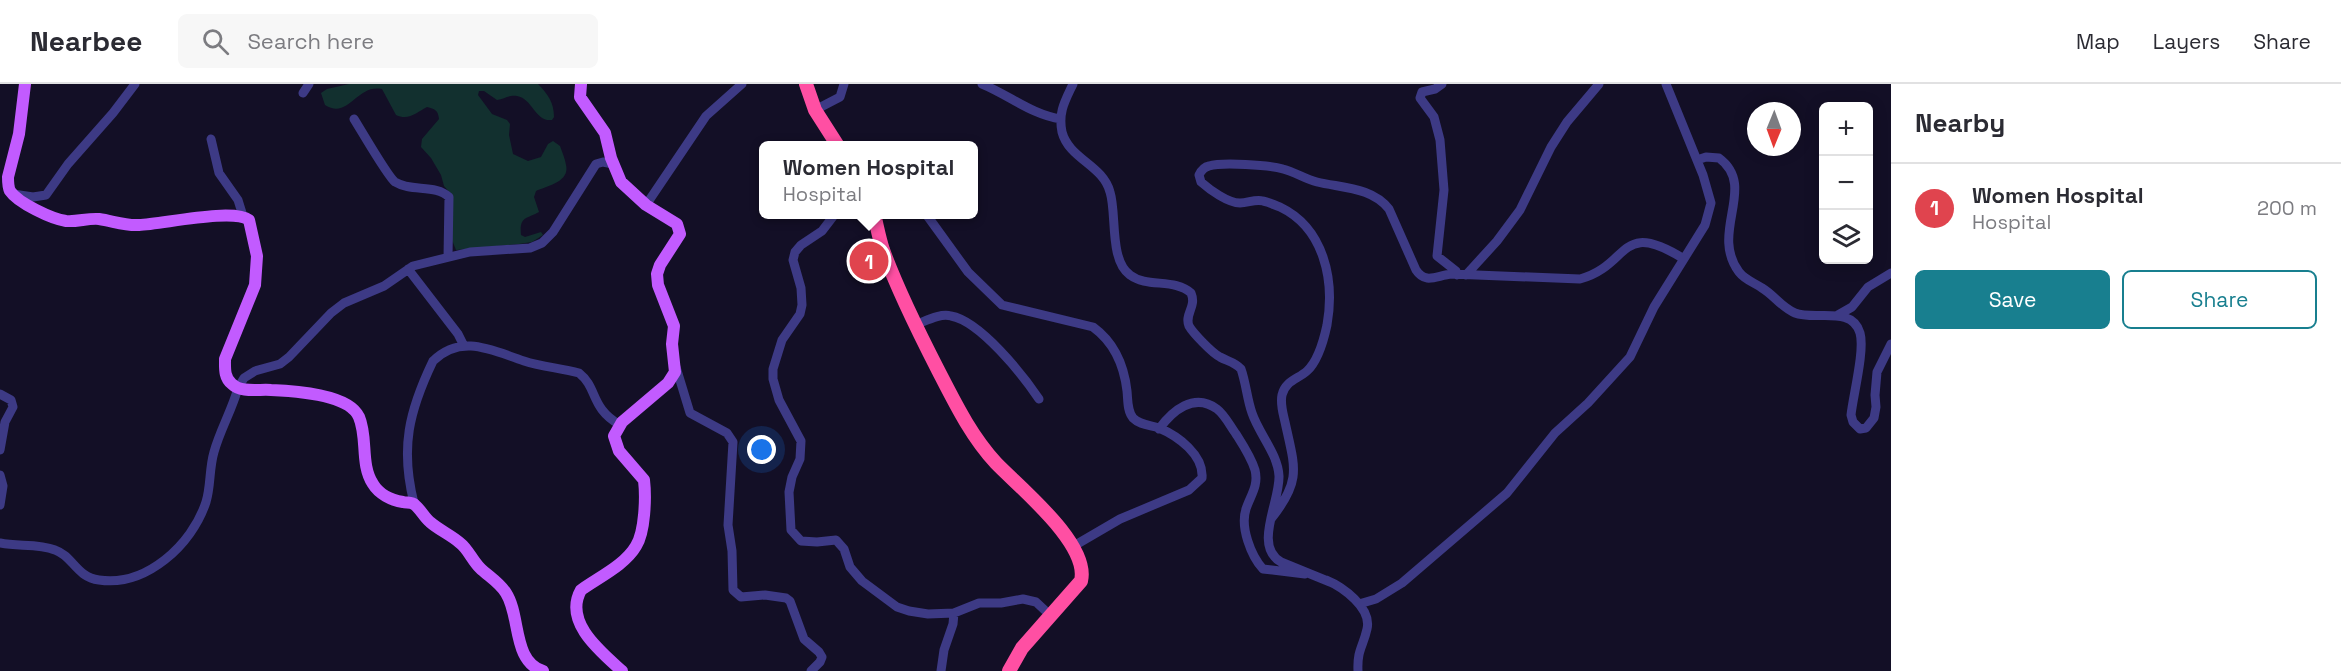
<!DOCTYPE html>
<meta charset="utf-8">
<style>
:root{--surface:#fff;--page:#f7f7f7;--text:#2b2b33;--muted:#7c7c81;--line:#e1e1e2;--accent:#187f8f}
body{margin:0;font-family:"Space Grotesk",sans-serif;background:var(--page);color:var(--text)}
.controls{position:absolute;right:18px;top:18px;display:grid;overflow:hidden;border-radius:9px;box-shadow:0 3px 15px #0003}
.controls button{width:54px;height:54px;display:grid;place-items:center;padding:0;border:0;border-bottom:2px solid var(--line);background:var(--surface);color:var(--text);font:30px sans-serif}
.compass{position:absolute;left:1747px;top:18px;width:54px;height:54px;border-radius:50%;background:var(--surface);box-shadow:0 3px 15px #0003;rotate:181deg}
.you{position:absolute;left:762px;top:366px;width:21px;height:21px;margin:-15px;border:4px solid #fff;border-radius:50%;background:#1a73e8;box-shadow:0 0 0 9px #1a73e833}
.badge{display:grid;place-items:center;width:39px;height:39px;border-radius:50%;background:var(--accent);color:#fff;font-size:20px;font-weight:700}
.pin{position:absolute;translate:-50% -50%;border:3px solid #fff;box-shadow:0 2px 6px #0006}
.popup{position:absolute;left:759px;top:57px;width:219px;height:78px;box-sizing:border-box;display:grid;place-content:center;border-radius:9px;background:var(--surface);filter:drop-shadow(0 2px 4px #0005);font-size:20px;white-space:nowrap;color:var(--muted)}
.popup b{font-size:22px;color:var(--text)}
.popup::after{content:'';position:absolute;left:50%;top:100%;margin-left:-12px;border:12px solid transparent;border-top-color:var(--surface)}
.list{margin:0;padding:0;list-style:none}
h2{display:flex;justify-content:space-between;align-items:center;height:78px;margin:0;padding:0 24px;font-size:26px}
h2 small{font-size:20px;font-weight:400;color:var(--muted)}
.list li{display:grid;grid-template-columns:39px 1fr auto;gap:18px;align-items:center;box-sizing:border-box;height:90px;padding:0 24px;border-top:2px solid var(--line)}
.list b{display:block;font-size:22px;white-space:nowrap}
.list p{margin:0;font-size:20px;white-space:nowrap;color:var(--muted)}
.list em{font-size:20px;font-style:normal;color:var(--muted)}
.actions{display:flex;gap:12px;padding:18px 24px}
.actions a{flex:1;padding:14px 0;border:2px solid var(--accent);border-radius:9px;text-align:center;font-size:21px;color:var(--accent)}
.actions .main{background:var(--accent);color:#fff}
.icon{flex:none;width:33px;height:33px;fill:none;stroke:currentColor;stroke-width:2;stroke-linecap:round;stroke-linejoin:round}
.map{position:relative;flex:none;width:1891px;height:587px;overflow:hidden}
header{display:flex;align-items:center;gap:36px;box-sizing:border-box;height:84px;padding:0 30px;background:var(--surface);border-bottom:2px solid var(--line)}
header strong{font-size:28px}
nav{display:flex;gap:33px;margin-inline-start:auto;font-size:21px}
.search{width:420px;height:54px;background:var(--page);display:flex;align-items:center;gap:15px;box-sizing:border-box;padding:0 21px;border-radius:9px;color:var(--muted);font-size:22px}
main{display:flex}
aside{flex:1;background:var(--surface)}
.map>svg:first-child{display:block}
</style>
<header>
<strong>Nearbee</strong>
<div class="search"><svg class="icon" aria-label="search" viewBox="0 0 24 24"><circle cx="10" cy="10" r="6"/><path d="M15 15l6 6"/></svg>Search here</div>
<nav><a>Map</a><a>Layers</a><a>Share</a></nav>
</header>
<main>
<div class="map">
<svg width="1891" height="587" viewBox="0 0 1891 587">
<rect width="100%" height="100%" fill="#130f26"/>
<path fill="#12302f" d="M349,0H538C548,10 554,19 554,33L552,36C535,38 533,15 517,12C508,11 505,15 497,16L484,7H479L478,11L492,30L507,36L510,40L509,51L513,70L528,77L541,73L548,60L553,57L560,62C562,68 565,74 566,81C570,98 547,102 536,107L534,113L539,128C527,135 519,132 521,151L525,153L541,148L543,151L532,158L519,160L456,166L452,156L451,110L444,102L441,91L431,74L421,63L422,55L439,35C438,26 435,25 427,23C417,28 409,37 396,31L382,5C356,0 349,36 325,21L321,9L327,5Z"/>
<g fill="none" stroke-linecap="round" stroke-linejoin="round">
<path stroke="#3d3a85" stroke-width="9" d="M982,0C1009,11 1032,31 1061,35
M1073,0C1065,17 1058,28 1062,48C1069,75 1103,81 1110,108C1117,130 1109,176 1130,191C1147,204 1175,194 1191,209C1197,223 1184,230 1189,242C1193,249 1212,269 1220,273C1227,277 1235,278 1241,285C1246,299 1247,315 1252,329C1259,350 1278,370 1279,392C1280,418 1253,462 1281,478L1330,498
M1442,0L1435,5L1422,8L1420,14L1434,33L1440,56L1444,106L1437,172L1456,187L1457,191
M303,9L309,0
M815,26L840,13L844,0
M354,35C361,46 388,93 395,98C411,108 436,100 449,113L448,173
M211,55L219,89L238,116L243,132
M1697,76L1706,73L1719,74C1758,103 1709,148 1739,188C1745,196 1755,199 1762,204C1774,211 1782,224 1795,229C1815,237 1852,221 1860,249C1865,266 1853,312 1851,331L1853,338L1860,345L1866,344L1874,334L1876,323L1875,311L1877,288L1891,260
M13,110L33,113L46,111L68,80L113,29L135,0
M646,121L706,32L742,0
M835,130L822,147L801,161L795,168L793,176L801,204L802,221L800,230L782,256L773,285V295L779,316L801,357L800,375L792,393L789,408L791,446L801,457L817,458L836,456L844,465L850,483L862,497L897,523L909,527L928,530L954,529L979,519H1001L1023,515L1036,518L1051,532
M926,130L968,188L1002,221L1093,243C1115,259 1124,281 1127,307C1128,316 1127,327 1133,334C1140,341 1150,341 1159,344C1178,352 1204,371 1202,394L1189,406L1120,435L1072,463
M408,185L458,250L464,262
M1466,191L1497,157L1520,126L1551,63L1567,38L1599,0
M1838,231L1852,223L1868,203L1891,189
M915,241C926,237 940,229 951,232C980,237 1023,291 1039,315
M676,283L690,329L727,349L733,358L728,441L732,467L733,506L741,513L765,511L786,514L790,517L804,555L819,568L822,573L820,578L811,587
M0,310L11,316L13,323L5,338L0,366
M1159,345C1172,327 1194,308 1217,325C1225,331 1230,342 1236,350C1243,361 1251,373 1255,386C1259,402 1250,412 1246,425C1240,443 1251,472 1263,485L1305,490
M0,391L3,402L0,421
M414,419C400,364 409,327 433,277C462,249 493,267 524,277C542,283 561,284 579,289C598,304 590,324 620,341
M1271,435C1302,396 1295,384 1285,338C1283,329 1280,320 1282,311C1285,297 1298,295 1307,287C1318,277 1324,255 1327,241C1335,196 1324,144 1280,123C1274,121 1269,118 1263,117C1255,115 1248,119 1240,119C1228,119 1210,106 1201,98L1199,91C1201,87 1204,83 1209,82C1222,78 1269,81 1283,85C1295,88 1305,95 1317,98C1342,104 1372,103 1389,125L1416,186C1426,201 1437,191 1452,190L1580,195C1631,181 1618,134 1684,175
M0,459C17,463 38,459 55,466C73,472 76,493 99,496C146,503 192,461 206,418C211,402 209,385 214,368C220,346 232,326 238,304L244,294L255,287L280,280L289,273L331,229L344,219L384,202L413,182L470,168L530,164L542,159L553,148L596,80L603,78L613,80
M1326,496C1343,503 1372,524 1367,545C1363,563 1357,566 1358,587
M1359,520L1376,515L1402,499L1507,409L1555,349L1588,319L1630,273L1654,223L1705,141L1711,119L1703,91L1666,0
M941,587L944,566L953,540L954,529"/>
<path stroke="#c25bff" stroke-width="12" d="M25,0L19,50L8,93C8,98 8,103 10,107C18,119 52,135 66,137C77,138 88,134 99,135C113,137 125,142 139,141C163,140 233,124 249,136L257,172L255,201L225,275C225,284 224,294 232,300C241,309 259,305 271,306C294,307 349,310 359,333C368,354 360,380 373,400C379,410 391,416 403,418C407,419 412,418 415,421C421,426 424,433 430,438C439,446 451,451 460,459C468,465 472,476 480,484C488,492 499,498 506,509C521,532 512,577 543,587
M581,0L580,13L605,49L611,74L621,98L646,121L677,140L680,150L660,181L657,190L658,201L674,242L672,260L675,288L668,299L622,338L614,352L619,367L644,396C646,413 645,448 636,462C625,481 599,493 581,506C563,538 601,568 622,587"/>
<path stroke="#ff4fa3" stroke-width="14" d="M806,0L815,26L838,62
M874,130C877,142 879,154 883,166C898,207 918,247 938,286C955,319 971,352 996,379C1020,404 1090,460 1081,497L1022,564L1009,587"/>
</g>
</svg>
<div class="controls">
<button>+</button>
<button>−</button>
<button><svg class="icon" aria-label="layers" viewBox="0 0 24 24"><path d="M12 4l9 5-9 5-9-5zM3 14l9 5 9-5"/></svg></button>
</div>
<svg class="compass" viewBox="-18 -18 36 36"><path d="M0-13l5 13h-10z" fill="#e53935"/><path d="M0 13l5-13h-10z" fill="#7c7c81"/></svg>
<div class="you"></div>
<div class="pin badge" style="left:869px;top:177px;background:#e0444e">1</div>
<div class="popup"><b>Women Hospital</b>Hospital</div>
</div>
<aside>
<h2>Nearby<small></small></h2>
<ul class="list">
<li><span class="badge" style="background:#e0444e">1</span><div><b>Women Hospital</b><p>Hospital</p></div><em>200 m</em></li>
</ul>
<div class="actions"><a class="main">Save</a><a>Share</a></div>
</aside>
</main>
